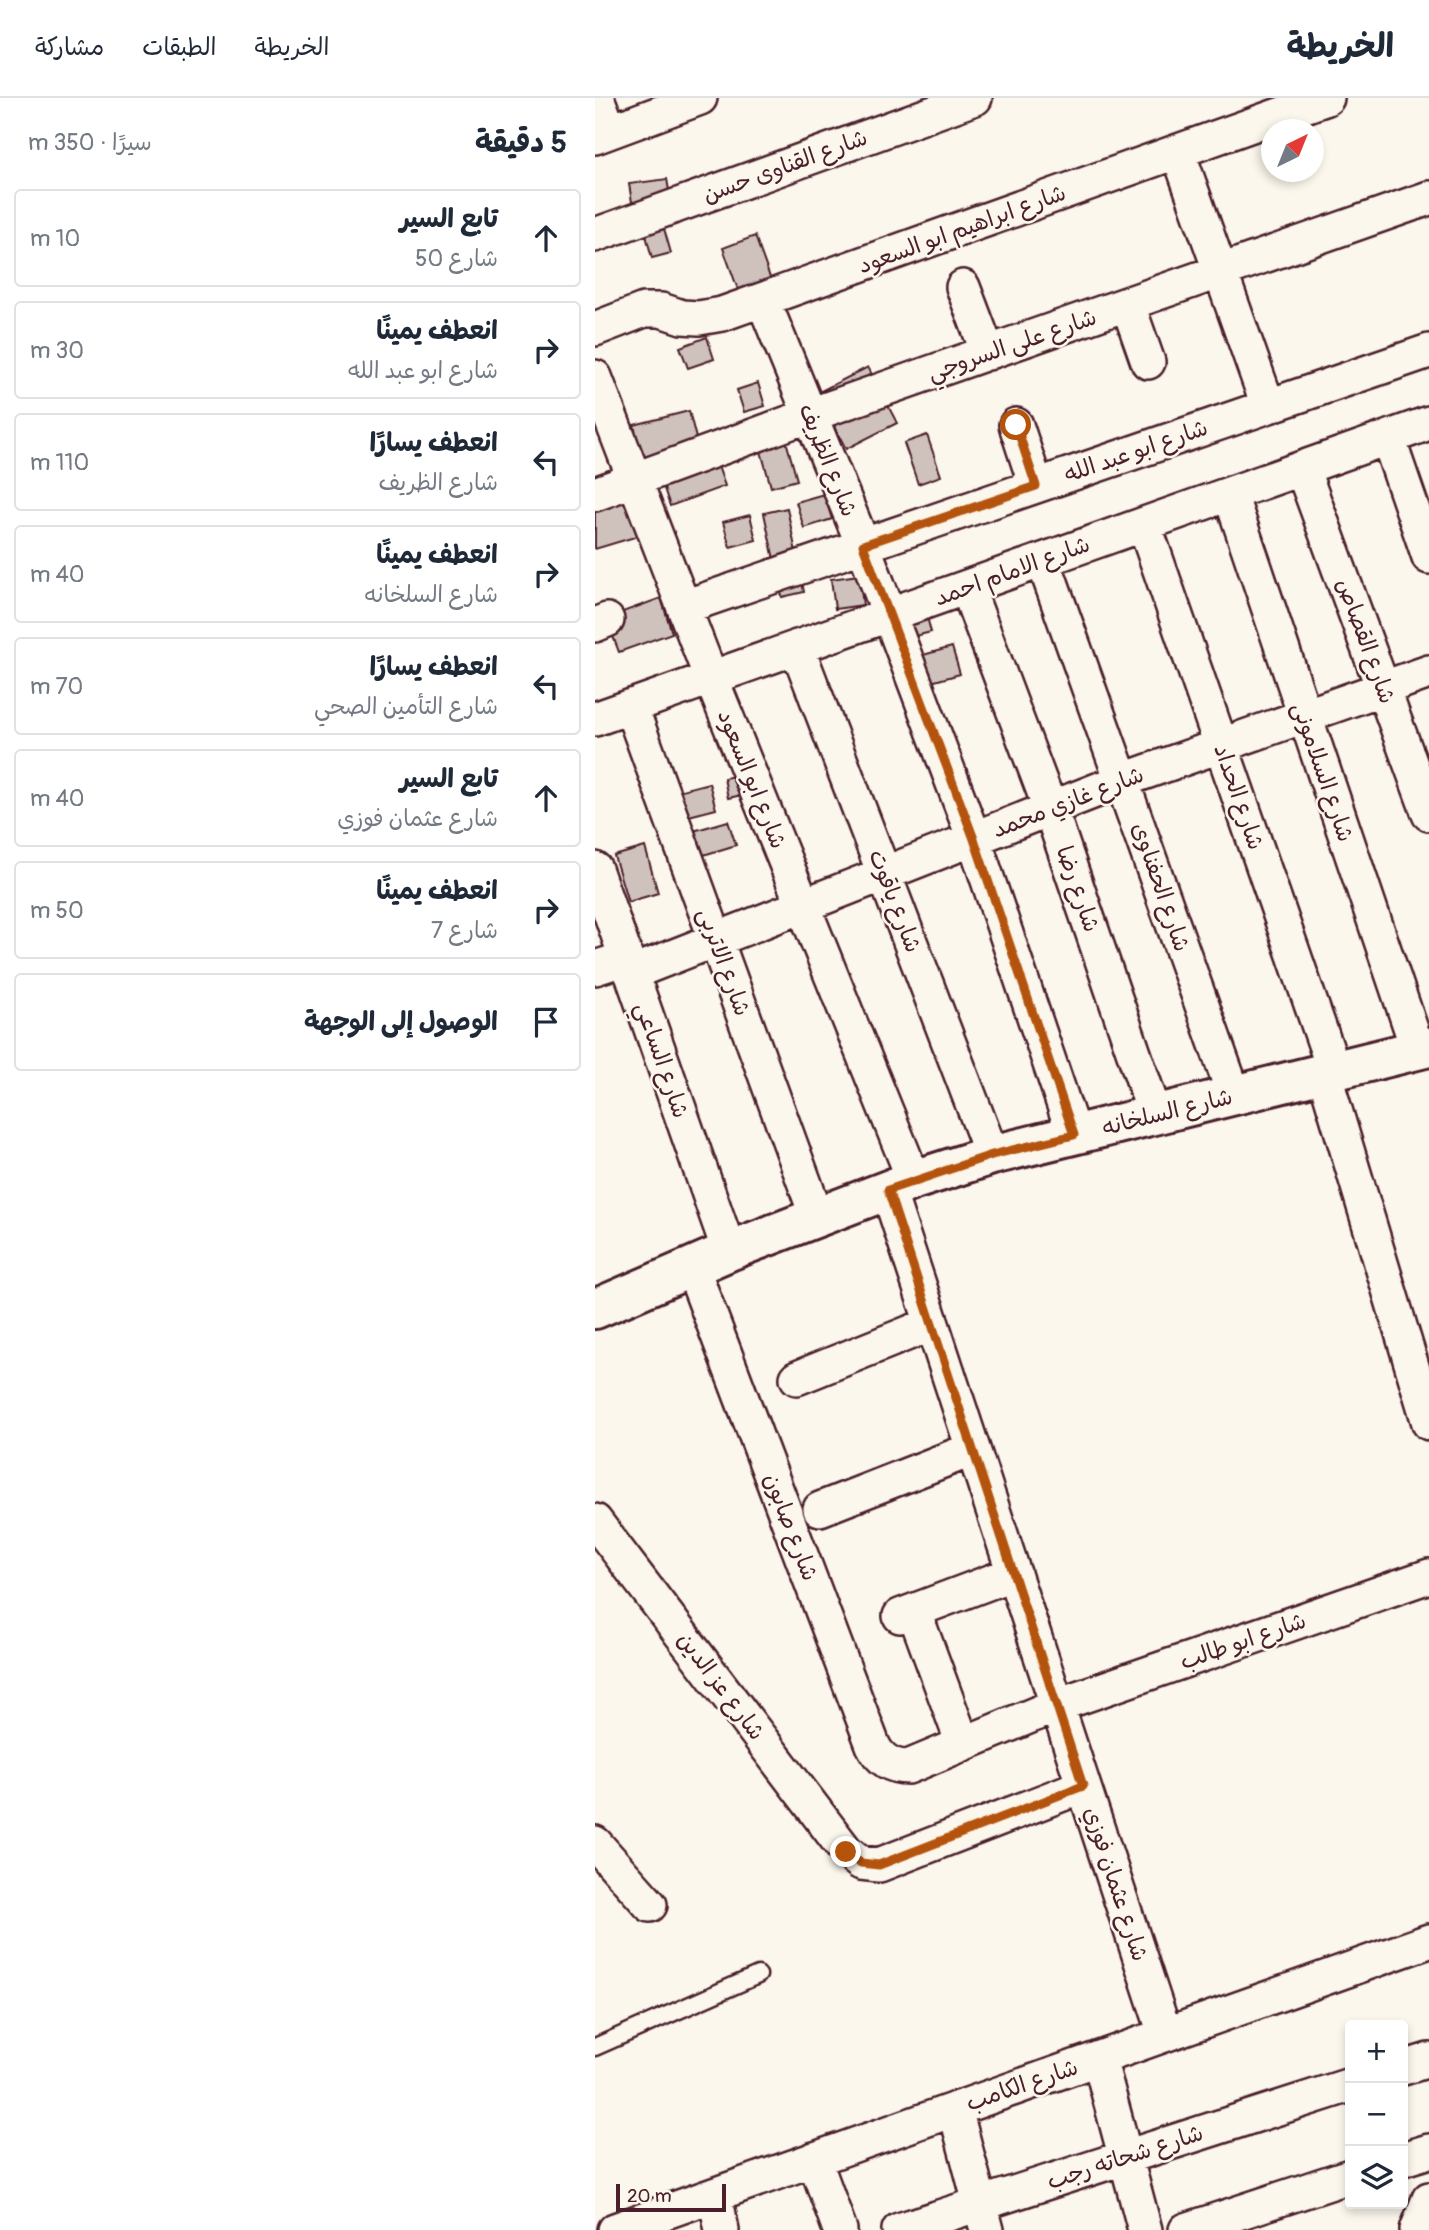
<!DOCTYPE html>
<html lang="ar">
<meta charset="utf-8">
<style>
:root{--surface:#fff;--page:#f2f2f3;--text:#1f2937;--muted:#747a83;--line:#e0e1e3}
body{margin:0;font-family:Pangolin,"Playpen Sans Arabic",sans-serif;background:var(--page);color:var(--text);direction:rtl}
.controls{position:absolute;right:21px;bottom:21px;display:grid;overflow:hidden;border-radius:7px;box-shadow:0 4px 10px #0003}
.controls button{width:63px;height:63px;display:grid;place-items:center;padding:0;border:0;border-bottom:2px solid var(--line);background:var(--surface);color:var(--text);font:35px sans-serif}
.compass{position:absolute;left:666px;top:21px;width:63px;height:63px;border-radius:50%;background:var(--surface);box-shadow:0 4px 10px #0003;rotate:43deg}
.scale{position:absolute;left:21px;bottom:18px;width:110px;box-sizing:border-box;padding-left:7px;border:4px solid #4a1f2b;border-top:0;font-size:19px;line-height:24px;white-space:nowrap;color:#4a1f2b;-webkit-text-stroke:5px #fbf7ec;paint-order:stroke}
.stop{position:absolute;width:21px;height:21px;margin:-16px;border:5px solid #b45309;border-radius:50%;background:#fff}
.stop.end{background:#b45309;border-color:#fff;box-shadow:0 2px 7px #0008}
.list{margin:0;padding:0;list-style:none}
h2{display:flex;justify-content:space-between;align-items:center;height:91px;margin:0;padding:0 28px;font-size:30px}
h2 small{font-size:23px;font-weight:400;color:var(--muted)}
.list li{display:grid;grid-template-columns:46px 1fr auto;gap:21px;align-items:center;box-sizing:border-box;height:98px;margin:0 14px 14px;padding:0 14px;border:2px solid var(--line);border-radius:7px}
.list b{display:block;font-size:26px;white-space:nowrap}
.list p{margin:0;font-size:23px;white-space:nowrap;color:var(--muted)}
.list em{font-size:23px;font-style:normal;color:var(--muted)}
.icon{flex:none;width:38px;height:38px;fill:none;stroke:currentColor;stroke-width:2;stroke-linecap:round;stroke-linejoin:round}
.map{position:relative;flex:none;width:834px;height:2132px;overflow:hidden;direction:ltr}
header{display:flex;align-items:center;gap:42px;box-sizing:border-box;height:98px;padding:0 35px;background:var(--surface);border-bottom:2px solid var(--line)}
header strong{font-size:33px}
nav{display:flex;gap:38px;margin-inline-start:auto;font-size:24px}
main{display:flex}
aside{flex:1;background:var(--surface)}
.map>svg:first-child{display:block}
</style>
<header>
<strong>الخريطة</strong>
<nav><a>الخريطة</a><a>الطبقات</a><a>مشاركة</a></nav>
</header>
<main>
<div class="map">
<svg width="834" height="2132" viewBox="0 0 834 2132">
<rect width="100%" height="100%" fill="#fbf7ec"/>
<filter id="ink" filterUnits="userSpaceOnUse"><feTurbulence type="fractalNoise" baseFrequency=".0143" numOctaves="2"/><feDisplacementMap in="SourceGraphic" scale="14" xChannelSelector="R" yChannelSelector="G"/><feConvolveMatrix kernelMatrix="1 2 1 2 8 2 1 2 1" color-interpolation-filters="sRGB"/></filter>
<g filter="url(#ink)">
<path fill="#cfc2bc" stroke="#4a1f2b" stroke-width="2" d="M72,81L77,110L39,116L34,86Z
M65,117L76,155L57,160L47,122Z
M160,138L178,188L146,200L128,150Z
M112,239L119,261L93,270L85,249Z
M273,269L302,325L251,351L222,295Z
M163,285L170,308L149,314L142,292Z
M94,313L105,356L50,370L39,327Z
M332,337L346,378L323,386L309,345Z
M190,339L202,382L176,389L164,346Z
M119,357L130,388L75,408L64,376Z
M52,396L63,432L0,451V412Z
M229,396L237,421L209,430L201,404Z
M192,410L209,494L187,499L169,415Z
M155,417L161,442L135,449L128,424Z
M264,477L268,507L240,511L236,481Z
M66,500L77,535L24,554L11,520Z
M329,508L336,534L301,543Z
M357,549L365,576L318,589L310,562Z
M157,675L161,694L133,700L129,680Z
M114,685L121,711L86,720L79,694Z
M133,723L141,747L102,759L95,734Z
M50,749L63,795L33,804L19,758Z"/>
<g fill="none" stroke-linecap="round" stroke-linejoin="round">
<defs>
<path id="service" d="M0,1949L163,1877"/>
<path id="minor" d="M2,0L15,33
M0,39L105,0
M583,54L673,308
M0,137L380,0
M368,189L393,255
M168,202L268,447L379,741L479,1037
M533,207L553,264
M0,231L49,212H66L87,219L104,220L127,216L732,0
M0,279L116,580L319,1082
M421,327L441,388
M793,340L834,459
M707,370L834,716
M0,396L215,317L834,100
M635,396L823,952
M549,426L739,972
M448,462L639,997
M372,489L455,710L560,1017
M89,509L834,253
M0,527L12,522
M202,549L397,1057
M36,609L222,1119
M0,621L834,325
M0,771L134,1153
M0,870L31,860
M36,875L528,682L834,574
M729,975L834,1325
M293,1092L570,1936
M97,1169L278,1647C285,1662 297,1669 313,1669L462,1607L834,1478
M202,1280L336,1226
M225,1411L378,1351
M0,1423L251,1753L266,1765L284,1767L488,1688
M319,1513L368,1646
M305,1518L419,1475
M0,1745L55,1807
M504,1960L550,2132
M808,1970L834,1962
M360,2011L392,2132
M219,2061L245,2132
M808,2061L834,2053
M120,2097L127,2132
M20,2132L834,1843
M304,2132L755,1987
M591,2132L755,2078
M822,2132L834,2101"/>
<path id="tertiary" d="M0,1211L134,1153L319,1082L397,1057L834,949"/>
</defs>
<use href="#service" stroke="#4a1f2b" stroke-width="21"/>
<use href="#minor" stroke="#4a1f2b" stroke-width="38"/>
<use href="#tertiary" stroke="#4a1f2b" stroke-width="44"/>
<use href="#service" stroke="#fbf7ec" stroke-width="16"/>
<use href="#minor" stroke="#fbf7ec" stroke-width="33"/>
<use href="#tertiary" stroke="#fbf7ec" stroke-width="38"/>
</g>
</g>
<g fill="none" stroke-linecap="round" stroke-linejoin="round" filter="url(#ink)">
<path stroke="#b45309" stroke-width="9" d="M251,1754L266,1765L284,1767L488,1688L293,1092L397,1057L479,1037L379,741L268,447L441,388L421,327"/>
</g>
<g text-anchor="middle" dominant-baseline="central" stroke-width="5" stroke-linejoin="round" paint-order="stroke">
<g font-size="23" fill="#4a1f2b" stroke="#fbf7ec">
<text transform="translate(190 68) rotate(-20)">شارع القناوى حسن</text>
<text transform="translate(367 131) rotate(-20)">شارع ابراهيم ابو السعود</text>
<text transform="translate(417 247) rotate(-19)">شارع على السروجي</text>
<text transform="translate(541 353) rotate(-19)">شارع ابو عبد الله</text>
<text transform="translate(233 362) rotate(68)">شارع الظريف</text>
<text transform="translate(417 473) rotate(-20)">شارع الامام احمد</text>
<text transform="translate(771 543) rotate(70)">شارع القصاص</text>
<text transform="translate(728 674) rotate(71)">شارع السلامونى</text>
<text transform="translate(157 681) rotate(68)">شارع ابو السعود</text>
<text transform="translate(644 699) rotate(71)">شارع الحداد</text>
<text transform="translate(473 704) rotate(-21)">شارع غازي محمد</text>
<text transform="translate(566 789) rotate(71)">شارع الحفناوى</text>
<text transform="translate(483 791) rotate(71)">شارع رضا</text>
<text transform="translate(300 803) rotate(69)">شارع ياقوت</text>
<text transform="translate(129 864) rotate(70)">شارع الاتربى</text>
<text transform="translate(67 962) rotate(71)">شارع الساعي</text>
<text transform="translate(572 1014) rotate(-14)">شارع السلخانه</text>
<text transform="translate(196 1429) rotate(69)">شارع صابون</text>
<text transform="translate(648 1543) rotate(-19)">شارع ابو طالب</text>
<text transform="translate(126 1588) rotate(53)">شارع عز الدين</text>
<text transform="translate(521 1786) rotate(72)">شارع عثمان فوزي</text>
<text transform="translate(427 1987) rotate(-19)">شارع الكامب</text>
<text transform="translate(530 2059) rotate(-18)">شارع شحاته رجب</text>
</g>
</g>
</svg>
<div class="controls">
<button>+</button>
<button>−</button>
<button><svg class="icon" aria-label="layers" viewBox="0 0 24 24"><path d="M12 4l9 5-9 5-9-5zM3 14l9 5 9-5"/></svg></button>
</div>
<svg class="compass" viewBox="-18 -18 36 36"><path d="M0-13l5 13h-10z" fill="#e53935"/><path d="M0 13l5-13h-10z" fill="#747a83"/></svg>
<div class="scale">20 m</div>
<div class="stop" style="left:421px;top:327px"></div>
<div class="stop end" style="left:251px;top:1754px"></div>
</div>
<aside>
<h2>5 دقيقة<small>سيرًا · 350 m</small></h2>
<ul class="list">
<li><svg class="icon" aria-label="ahead" viewBox="0 0 24 24"><path d="M12 20V5M6 11l6-6 6 6"/></svg><div><b>تابع السير</b><p>شارع 50</p></div><em>10 m</em></li>
<li><svg class="icon" aria-label="right" viewBox="0 0 24 24"><path d="M7 20v-9h11M14 6l5 5-5 5"/></svg><div><b>انعطف يمينًا</b><p>شارع ابو عبد الله</p></div><em>30 m</em></li>
<li><svg class="icon" aria-label="left" viewBox="0 0 24 24"><path d="M17 20v-9H6M10 6l-5 5 5 5"/></svg><div><b>انعطف يسارًا</b><p>شارع الظريف</p></div><em>110 m</em></li>
<li><svg class="icon" aria-label="right" viewBox="0 0 24 24"><path d="M7 20v-9h11M14 6l5 5-5 5"/></svg><div><b>انعطف يمينًا</b><p>شارع السلخانه</p></div><em>40 m</em></li>
<li><svg class="icon" aria-label="left" viewBox="0 0 24 24"><path d="M17 20v-9H6M10 6l-5 5 5 5"/></svg><div><b>انعطف يسارًا</b><p>شارع التأمين الصحي</p></div><em>70 m</em></li>
<li><svg class="icon" aria-label="ahead" viewBox="0 0 24 24"><path d="M12 20V5M6 11l6-6 6 6"/></svg><div><b>تابع السير</b><p>شارع عثمان فوزي</p></div><em>40 m</em></li>
<li><svg class="icon" aria-label="right" viewBox="0 0 24 24"><path d="M7 20v-9h11M14 6l5 5-5 5"/></svg><div><b>انعطف يمينًا</b><p>شارع 7</p></div><em>50 m</em></li>
<li><svg class="icon" aria-label="arrive" viewBox="0 0 24 24"><path d="M6 21V4h12l-3 4 3 4H6"/></svg><div><b>الوصول إلى الوجهة</b></div></li>
</ul>
</aside>
</main>
